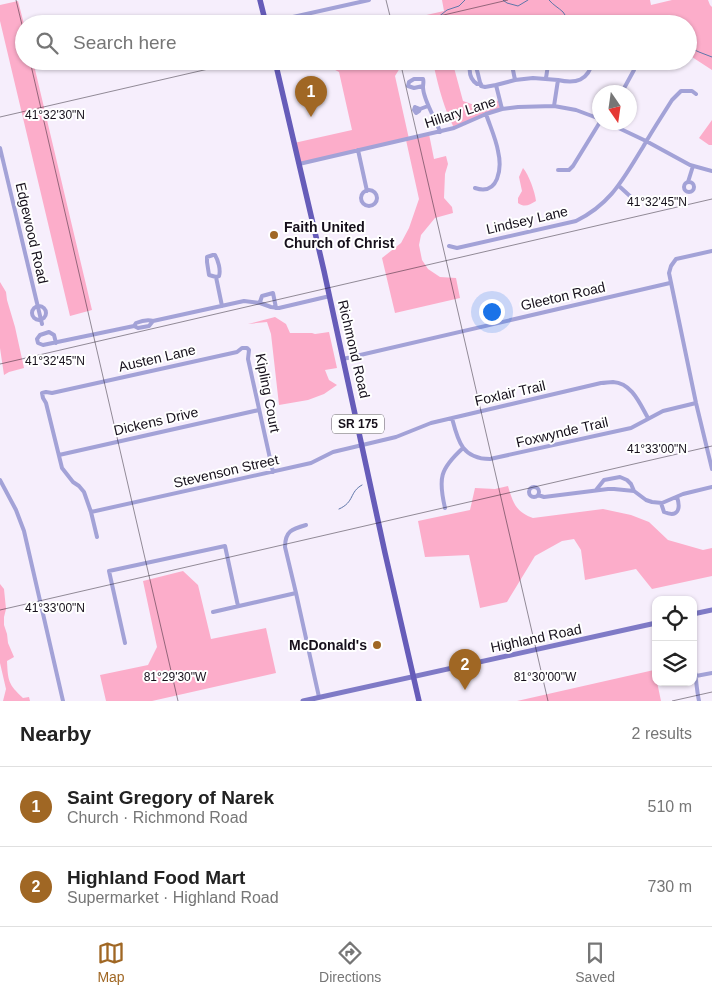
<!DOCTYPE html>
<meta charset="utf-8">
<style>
:root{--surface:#fff;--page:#f2f2f2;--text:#222;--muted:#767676;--line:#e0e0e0;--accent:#a06724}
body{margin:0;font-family:Helvetica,sans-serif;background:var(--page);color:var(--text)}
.controls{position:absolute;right:15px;bottom:15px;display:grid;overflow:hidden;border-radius:10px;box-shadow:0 1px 4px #0004}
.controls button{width:45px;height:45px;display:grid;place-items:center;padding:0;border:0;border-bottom:1px solid var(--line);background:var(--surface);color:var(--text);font:25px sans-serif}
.compass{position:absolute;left:592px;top:85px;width:45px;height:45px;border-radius:50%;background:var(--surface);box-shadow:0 1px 4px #0004;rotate:167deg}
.you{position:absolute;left:491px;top:311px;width:18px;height:18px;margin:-12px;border:4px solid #fff;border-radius:50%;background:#1a73e8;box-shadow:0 0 0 8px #1a73e833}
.badge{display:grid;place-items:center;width:32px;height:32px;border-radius:50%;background:var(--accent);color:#fff;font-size:16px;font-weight:700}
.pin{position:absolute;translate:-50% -41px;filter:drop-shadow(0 1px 2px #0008)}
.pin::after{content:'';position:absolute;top:26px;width:18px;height:15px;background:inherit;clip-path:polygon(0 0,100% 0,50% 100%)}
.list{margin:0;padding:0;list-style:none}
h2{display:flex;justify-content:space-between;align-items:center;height:65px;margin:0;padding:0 20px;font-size:21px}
h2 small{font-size:16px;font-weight:400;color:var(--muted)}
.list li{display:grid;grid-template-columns:32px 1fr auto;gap:15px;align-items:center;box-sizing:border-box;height:80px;padding:0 20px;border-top:1px solid var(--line)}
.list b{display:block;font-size:19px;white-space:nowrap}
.list p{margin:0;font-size:16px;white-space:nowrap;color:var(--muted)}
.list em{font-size:16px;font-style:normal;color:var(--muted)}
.icon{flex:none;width:28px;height:28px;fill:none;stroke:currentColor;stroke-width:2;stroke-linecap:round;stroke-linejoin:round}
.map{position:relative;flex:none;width:712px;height:701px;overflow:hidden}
.search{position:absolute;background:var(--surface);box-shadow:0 1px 4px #0004;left:15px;right:15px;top:15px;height:55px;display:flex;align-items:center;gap:12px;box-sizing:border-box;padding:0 18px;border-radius:28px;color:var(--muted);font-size:19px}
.sheet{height:225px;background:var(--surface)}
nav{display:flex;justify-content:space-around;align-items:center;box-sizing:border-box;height:70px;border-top:1px solid var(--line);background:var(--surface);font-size:14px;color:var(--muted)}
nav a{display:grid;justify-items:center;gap:2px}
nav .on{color:var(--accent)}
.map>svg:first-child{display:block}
</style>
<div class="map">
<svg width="712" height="701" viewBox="0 0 712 701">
<rect width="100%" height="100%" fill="#f6eefc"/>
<path fill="#fcadca" d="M442,0H650L651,5L672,0H708L710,5L712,7V70L692,57L688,59V24H602L600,23L595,24H387L444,11Z
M18,1L24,24V61H33L92,310L70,316L0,21V5Z
M318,61H454L453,64L463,101L477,106L500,100L502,109L454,128C444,108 439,89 434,67L425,62L400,68L395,76L409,139L429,134L434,159L446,156L448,164L445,174L444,198L452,207L453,213L435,218L421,235L419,245L422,260L428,269L440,277L456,278L460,298L395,313L382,258L401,243L409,228L419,199L406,140L299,164L294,143L352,130L339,72Z
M712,120V145H709L699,138Z
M523,168C529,175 535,192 536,201C529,205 525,208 518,203V198L522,191L519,177Z
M0,282L6,292L7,300L15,327L24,368L9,372L4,375L0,348Z
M275,317L286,324L290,333H312L315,334L329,332L337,368L325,370L329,380L337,385L324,394L308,400L279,405L271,334L267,322L248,324Z
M508,486C513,503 516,512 533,518L603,509L631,515L649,522L668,540L703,550L712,548V576L652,589L636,569L585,580L581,550L574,539L562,541L535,556L507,602L480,608L469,555L425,557L418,521L470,510L475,488L495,489Z
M183,571L198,585L211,639L266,628L276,673L152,701H106L100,675L148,665L157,647L143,581Z
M0,584L4,589L6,609L4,617V625L7,634L8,643L14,657L7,661C8,681 8,684 23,698L29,697L30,701H3L6,689L0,663Z
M654,670L656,682H657L661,701H517Z"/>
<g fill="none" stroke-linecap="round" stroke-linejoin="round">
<path stroke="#5e76a9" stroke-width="1" d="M503,0L507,3L518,6L528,0
M549,0C553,5 559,8 563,12C566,16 568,20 571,24
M397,24H405
M410,24L416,21L428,20L437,18L447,10L459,6L465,0
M688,47L699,52L712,57
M339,509C355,502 349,492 362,485"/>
<path stroke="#a3a2d7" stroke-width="4" d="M266,23L369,0
M546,78L548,65L550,61
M515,80L533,78L558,80
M481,84H477C471,80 469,74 470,67H476C478,73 479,79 481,86L485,87L496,85
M423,86L414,88L408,86L409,82L414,79H423C424,82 423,84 423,87C423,100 436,119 440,132
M622,92L634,70L632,66L625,61
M554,106L558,80C576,84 588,81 593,61
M420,109L419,111L416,113L414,110L415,107L420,109L428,106
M502,109L496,85L515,80L512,65L509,64L508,61
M606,122L646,141L690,165L712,171
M0,148L42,324
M358,150L367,191
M299,164L454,128L486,114L502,109L518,107L554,106L576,110L600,119
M558,170H569L573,166L600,122
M684 187a5 5 0 1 1 10 0a5 5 0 1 1-10 0Z
M688,182L693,166
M619,186L631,197L634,202
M475,188C499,196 502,168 498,151C496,139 490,126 486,114
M361 198a8 8 0 1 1 16 0a8 8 0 1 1-16 0Z
M449,246L457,248L576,221C611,204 623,179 643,147C652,131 662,116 672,100L681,91H692L696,94
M712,251L676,259L671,266L669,273L696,403L712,469
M216,277L209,275L207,262V257L213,255H215C218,260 221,270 219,276L216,277L222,306
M260,302L262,296L273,293L276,308
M32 313a7 7 0 1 1 14 0a7 7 0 1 1-14 0Z
M153,321L149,326L138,328L134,326L136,323C141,321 147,319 153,321L244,301L260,303L271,307L279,308L330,296
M56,343L54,335L49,332L40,335L37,339L38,343L43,345L134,326
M343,359L670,283
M452,418C458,441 462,459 490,459L631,428L663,411L696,403
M59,455L259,410
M0,480L16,510L24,531L63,701
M529 492a5 5 0 1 1 10 0a5 5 0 1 1-10 0Z
M634,491L646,500L652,502L662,503L683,494L712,487
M538,495L544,497L608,489H614L634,491L631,484L627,480L620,477L604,480L596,490
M661,503L664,512C678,518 681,509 677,497
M445,508C438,478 440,469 463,448
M91,512L311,463L333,452L396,437L431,423L601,383C605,383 609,382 613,382C632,383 640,404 648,418
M306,525C292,529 285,531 285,547L296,593L319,697
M97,537L91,512L84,492L79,486L73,482L62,468L46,403L43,398L42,393L46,392L52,393L237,352L242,348H247L249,350L248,359L273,472
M213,612L296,593
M125,643L109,571L225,546L238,606
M693,659C696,673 696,687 699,701
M696,676L712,673"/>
<path stroke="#7f7ac6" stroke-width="5" d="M693,614L712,610
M303,701L656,623"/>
<path stroke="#665cb9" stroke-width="5.5" d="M260,0L266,24
M275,61L324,271L385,553L419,701"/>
</g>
<path fill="none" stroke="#16101b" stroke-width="1" stroke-opacity="0.45" d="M16,0L24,33M386,0L392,24M405,24L508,0M30,61L178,701M400,61L548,701M0,117L243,61M0,364L712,199M0,610L712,446M672,701L712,692"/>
<g fill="#a06724" stroke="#fff" stroke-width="2">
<circle cx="274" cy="235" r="5"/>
<circle cx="377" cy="645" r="5"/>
</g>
<g text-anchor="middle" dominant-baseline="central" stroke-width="4" stroke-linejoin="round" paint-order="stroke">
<rect fill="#fff" stroke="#5c585f" stroke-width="1" x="332" y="414.5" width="52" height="19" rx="4"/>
<g font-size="12" font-weight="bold" fill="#16101b">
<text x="358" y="424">SR 175</text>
</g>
<g font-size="14" fill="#16101b" stroke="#fff">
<text transform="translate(460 112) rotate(-18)">Hillary Lane</text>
<text transform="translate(527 220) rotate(-13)">Lindsey Lane</text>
<text transform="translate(32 233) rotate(77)">Edgewood Road</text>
<text transform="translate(563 296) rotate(-13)">Gleeton Road</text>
<text transform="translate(354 349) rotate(77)">Richmond Road</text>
<text transform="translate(157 358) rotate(-13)">Austen Lane</text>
<text transform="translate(268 393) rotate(79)">Kipling Court</text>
<text transform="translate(510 393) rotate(-13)">Foxlair Trail</text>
<text transform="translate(156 421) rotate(-13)">Dickens Drive</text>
<text transform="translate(562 432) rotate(-13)">Foxwynde Trail</text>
<text transform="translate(226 471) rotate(-13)">Stevenson Street</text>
<text transform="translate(536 638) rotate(-12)">Highland Road</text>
</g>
<g font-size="14" font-weight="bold" fill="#16101b" stroke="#fff" text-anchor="start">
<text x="284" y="227">Faith United<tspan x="284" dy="16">Church of Christ</tspan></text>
<text x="367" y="645" text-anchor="end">McDonald's</text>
</g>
</g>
<g font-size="12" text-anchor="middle" fill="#16101b" stroke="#fff" stroke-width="4" stroke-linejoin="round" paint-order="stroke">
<text x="55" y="119">41°32'30"N</text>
<text x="657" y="206">41°32'45"N</text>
<text x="55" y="365">41°32'45"N</text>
<text x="657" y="453">41°33'00"N</text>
<text x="55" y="612">41°33'00"N</text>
<text x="175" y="681">81°29'30"W</text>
<text x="545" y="681">81°30'00"W</text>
</g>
</svg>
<div class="controls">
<button><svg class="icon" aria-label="locate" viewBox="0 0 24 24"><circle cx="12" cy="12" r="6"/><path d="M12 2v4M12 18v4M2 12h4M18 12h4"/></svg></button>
<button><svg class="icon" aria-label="layers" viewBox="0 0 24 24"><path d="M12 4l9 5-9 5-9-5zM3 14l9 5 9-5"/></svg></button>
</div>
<svg class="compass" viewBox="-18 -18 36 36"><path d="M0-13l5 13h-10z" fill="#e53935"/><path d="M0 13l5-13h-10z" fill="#767676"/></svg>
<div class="you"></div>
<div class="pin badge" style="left:311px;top:117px">1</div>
<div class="pin badge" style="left:465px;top:690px">2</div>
<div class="search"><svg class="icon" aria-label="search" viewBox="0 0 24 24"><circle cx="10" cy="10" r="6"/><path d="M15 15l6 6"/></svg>Search here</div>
</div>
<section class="sheet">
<h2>Nearby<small>2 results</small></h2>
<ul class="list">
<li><span class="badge">1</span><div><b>Saint Gregory of Narek</b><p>Church · Richmond Road</p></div><em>510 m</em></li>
<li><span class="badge">2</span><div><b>Highland Food Mart</b><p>Supermarket · Highland Road</p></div><em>730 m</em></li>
</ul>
</section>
<nav>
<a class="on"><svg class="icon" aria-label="map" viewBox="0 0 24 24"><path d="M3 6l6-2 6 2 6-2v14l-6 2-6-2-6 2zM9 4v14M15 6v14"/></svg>Map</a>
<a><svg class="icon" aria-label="directions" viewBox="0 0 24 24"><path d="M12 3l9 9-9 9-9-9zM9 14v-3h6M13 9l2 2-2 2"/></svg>Directions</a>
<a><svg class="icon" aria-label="saved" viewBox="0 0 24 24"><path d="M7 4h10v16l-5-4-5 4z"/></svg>Saved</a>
</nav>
